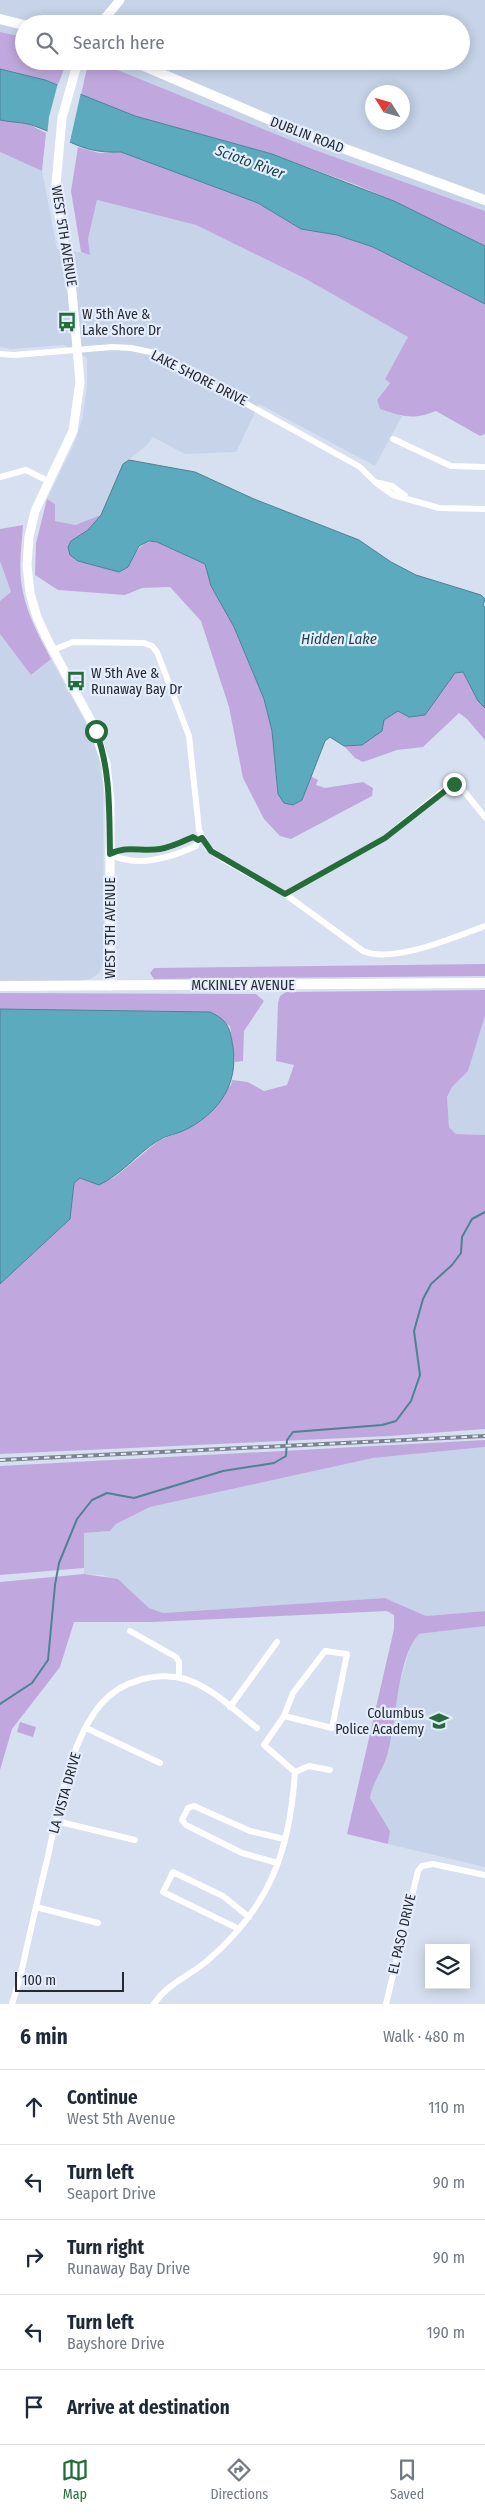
<!DOCTYPE html>
<meta charset="utf-8">
<style>
:root{--surface:#fff;--page:#f2f2f3;--text:#1f2937;--muted:#747a83;--line:#e0e1e3;--accent:#246d3a}
body{margin:0;font-family:"Fira Sans Condensed",sans-serif;background:var(--page);color:var(--text)}
.controls{position:absolute;right:15px;bottom:15px;display:grid;overflow:hidden;border-radius:0px;box-shadow:0 2px 12px #0003}
.controls button{width:45px;height:45px;display:grid;place-items:center;padding:0;border:0;border-bottom:1px solid var(--line);background:var(--surface);color:var(--text);font:25px sans-serif}
.compass{position:absolute;left:365px;top:85px;width:45px;height:45px;border-radius:50%;background:var(--surface);box-shadow:0 2px 12px #0003;rotate:307deg}
.scale{position:absolute;left:15px;bottom:12px;width:109px;box-sizing:border-box;padding-left:5px;border:2px solid #26292f;border-top:0;font-size:14px;line-height:18px;white-space:nowrap;color:#26292f;-webkit-text-stroke:4px #e4edfd;paint-order:stroke}
.stop{position:absolute;width:15px;height:15px;margin:-11px;border:4px solid #246d3a;border-radius:50%;background:#fff}
.stop.end{background:#246d3a;border-color:#fff;box-shadow:0 1px 5px #0008}
.list{margin:0;padding:0;list-style:none}
h2{display:flex;justify-content:space-between;align-items:center;height:65px;margin:0;padding:0 20px;font-size:21px}
h2 small{font-size:16px;font-weight:400;color:var(--muted)}
.list li{display:grid;grid-template-columns:32px 1fr auto;gap:15px;align-items:center;box-sizing:border-box;height:75px;padding:0 20px;border-top:1px solid var(--line)}
.list b{display:block;font-size:19px;white-space:nowrap}
.list p{margin:0;font-size:16px;white-space:nowrap;color:var(--muted)}
.list em{font-size:16px;font-style:normal;color:var(--muted)}
.icon{flex:none;width:28px;height:28px;fill:none;stroke:currentColor;stroke-width:2;stroke-linecap:round;stroke-linejoin:round}
.map{position:relative;flex:none;width:485px;height:2004px;overflow:hidden}
.search{position:absolute;background:var(--surface);box-shadow:0 2px 12px #0003;left:15px;right:15px;top:15px;height:55px;display:flex;align-items:center;gap:12px;box-sizing:border-box;padding:0 18px;border-radius:28px;color:var(--muted);font-size:19px}
.sheet{height:440px;background:var(--surface)}
nav{display:flex;justify-content:space-around;align-items:center;box-sizing:border-box;height:70px;border-top:1px solid var(--line);background:var(--surface);font-size:14px;color:var(--muted)}
nav a{display:grid;justify-items:center;gap:2px}
nav .on{color:var(--accent)}
.map>svg:first-child{display:block}
</style>
<div class="map">
<svg width="485" height="2004" viewBox="0 0 485 2004">
<rect width="100%" height="100%" fill="#d7e0f0"/>
<path fill="#c6d3e8" fill-rule="evenodd" d="M0,0H485V211L315,150L96,61H461V24H24V37L0,32ZM372,92H402V122H372Z
M0,152L42,171L57,249L90,254L88,239L97,200L196,225L304,278L409,337L385,378L390,382L377,400L380,409L402,416L375,466L259,404L236,452L185,454L153,437L146,446L123,464L101,515L75,525L54,521L55,504L47,499L75,442L82,420L87,387V358L64,345L12,349L0,347Z
M0,561L11,592L0,601Z
M0,634L31,675L51,659L89,728L99,757L103,786L104,962L99,973L90,979L73,982H0Z
M485,1016V1135L456,1134L449,1127L447,1097L452,1087L468,1071Z
M485,1447V1611L426,1616L385,1598L163,1613L150,1609L126,1586L103,1575L84,1574V1533L110,1531L116,1524L150,1507L373,1458Z
M485,1626V1867L388,1844L390,1831L370,1798L372,1786L386,1759L400,1682L412,1641L419,1634Z"/>
<path fill="#c0a8de" d="M0,32L24,37V61H67L58,85L45,80L0,69Z
M98,62L315,150L485,211V246L394,201L359,186L272,154L135,116L81,95L87,68Z
M0,120L28,124L46,133L42,171L0,152Z
M78,147L99,153L121,152L258,203L301,229L337,235L373,247L485,304V434L480,436L436,411C413,420 404,417 380,409L377,400L390,383L385,379L408,337L304,278L196,225L97,200L88,239L90,255L81,252L71,191Z
M47,499L55,504V521L75,525L101,515L88,530L71,541L128,567C135,554 140,540 157,542L205,564L211,586L234,627L264,699L272,731L278,794L302,800L310,776L318,780L316,785L325,788L363,782L373,788L372,796L291,839L280,836L264,819L243,778L229,707L201,621L170,587L142,588L125,595L58,590L35,575L36,543Z
M23,525C22,543 19,562 21,580C24,609 38,634 51,659L31,675L0,634V601L11,592L0,561V529Z
M463,672L478,701L485,708V740L467,719L459,713L423,747L397,750L363,762L355,758L344,746L362,745L384,720L398,711L425,715L455,673Z
M485,964V976L154,979L150,973L154,968Z
M485,990V1016L468,1071L452,1087L447,1097L449,1127L456,1134L485,1135V1429L390,1436L0,1454V1284L70,1219L74,1183L80,1178L99,1184L115,1177L158,1141L189,1128L231,1085L232,1080L248,1082L264,1091L287,1085L294,1065L276,1061L278,1003L280,996L286,992Z
M0,993L256,994L264,1001L244,1031L243,1061L235,1062L230,1026L210,1012L0,1009Z
M485,1440V1447L373,1458L150,1507L116,1524L110,1531L84,1533V1568L0,1575V1466Z
M84,1574L118,1579L149,1608L163,1613L385,1598L426,1616L485,1611V1626L419,1634C396,1658 397,1726 386,1759C381,1773 372,1783 370,1798L390,1831L388,1844L347,1834L394,1629V1615L387,1611L152,1622H74L60,1667L12,1729L0,1770V1582Z
M20,1722L36,1727L33,1737L17,1732Z"/>
<path fill="#5baabe" stroke="#4b8393" d="M0,69L45,80L135,116L272,154L394,201L485,246V304L373,247L337,235L301,229L258,203L121,152C76,154 66,135 28,124C19,122 9,122 0,120Z
M129,460L195,472L254,499L359,540L391,562L416,575L481,595L485,599L483,606L485,607V708L478,701L463,672L455,673L425,715L409,717L398,711L384,720L382,731L362,745L344,746L330,737L325,741L302,800L293,805L284,803L278,794L272,731L264,699L234,627L211,586L205,564L157,542L149,541L139,546L128,567L119,572L78,561L70,555L68,547L71,541L88,530L101,515L123,464Z
M0,1009L210,1012C228,1020 230,1028 233,1047C238,1083 221,1110 189,1128C179,1134 166,1135 157,1141C136,1155 122,1174 99,1185L80,1178L74,1183L70,1219L0,1284Z"/>
<path fill="#d7e0f0" d="M58,83L81,92L69,146L47,136L49,117Z"/>
<g fill="none" stroke-linecap="round" stroke-linejoin="round">
<path stroke="#4b8393" stroke-width="2" d="M0,1704L32,1683L48,1660L55,1585L59,1563L77,1519L92,1500L107,1493L134,1498L223,1471L274,1463L286,1456L287,1440L293,1432L382,1425L396,1421L411,1401L420,1375L414,1331L423,1299L431,1284L452,1265L461,1253L462,1237L472,1219L485,1212"/>
<path stroke="#fff" stroke-width="6" d="M0,354L14,355L112,347L131,348L155,353L360,467L375,482L393,495L439,508L485,509
M393,439L451,466L485,467
M0,477L26,470L48,481
M379,483L392,486L405,496
M53,650L73,642L144,643L152,646L157,652L189,736L199,830L207,847L224,860L285,894L363,951C393,964 455,937 485,926
M110,854C136,868 170,858 196,846L198,840L202,838
M110,854C126,845 142,852 160,849C172,847 182,842 193,837L198,840
M285,894L385,838L451,784L459,785L485,817
M130,1631L176,1657L179,1662V1678
M230,1707L277,1642
M284,1716L332,1728L347,1654L325,1651L293,1693L284,1716L264,1745L295,1772
M86,1728L160,1763
M295,1772L309,1766L330,1770
M56,1821L135,1840
M278,1863L242,1853L186,1825L182,1820L188,1808L194,1806L250,1831L284,1839
M36,1907L98,1923
M239,1929L163,1892L173,1872L223,1896L249,1917
M12,2004L20,1978C29,1937 38,1897 48,1856C58,1810 70,1739 102,1703C121,1681 157,1671 185,1679C212,1687 236,1712 257,1728
M154,2004C167,1984 189,1976 207,1961C269,1908 290,1852 295,1772
M386,2004L418,1871L422,1866L433,1864L485,1875"/>
<path stroke="#fff" stroke-width="9" d="M100,24L120,0
M78,61L62,118L55,195L71,280L80,382L73,431L35,511L29,537L27,565L30,593L37,617L46,637L92,723L106,764L110,801V986"/>
<path stroke="#fff" stroke-width="10" d="M0,19L24,25
M132,61L296,131L485,200
M0,986L485,983"/>
<defs>
<path id="rail" d="M0,1460L485,1436"/>
</defs>
<use href="#rail" stroke="#7d838e" stroke-width="4"/>
<use href="#rail" stroke="#e4edfd" stroke-width="2" stroke-dasharray="5.5" stroke-linecap="butt"/>
</g>
<g fill="none" stroke-linecap="round" stroke-linejoin="round">
<path stroke="#246d3a" stroke-width="6" d="M96,731C111,771 109,812 110,854C126,845 142,852 160,849C172,847 182,842 193,837L198,840L202,838L211,851L285,894L385,838L454,784"/>
</g>
<defs>
<symbol id="bus-bare" viewBox="-9 -9 18 18"><path d="M-5-6H5V4H4V6H2V4H-2V6H-4V4H-5ZM-3.5-4V0h7V-4ZM-3.5 1.2v1.5H-2V1.2ZM2 1.2v1.5H3.5V1.2Z" fill="#246d3a" stroke="#e4edfd" stroke-width="2.5" paint-order="stroke"/></symbol>
<symbol id="school-bare" viewBox="-9 -9 18 18"><path d="M0-5L7-2L0 1L-7-2ZM-4 1L0 2.5L4 1V4Q0 6-4 4Z" fill="#246d3a" stroke="#e4edfd" stroke-width="2.5" paint-order="stroke"/></symbol>
</defs>
<g fill-rule="evenodd">
<use href="#bus-bare" x="53" y="308" width="28" height="28"/>
<use href="#bus-bare" x="62" y="667" width="28" height="28"/>
<use href="#school-bare" x="425" y="1707" width="28" height="28"/>
</g>
<g text-anchor="middle" dominant-baseline="central" stroke-width="4.5" stroke-linejoin="round" paint-order="stroke">
<g font-size="14" fill="#26292f" stroke="#e4edfd">
<text transform="translate(307 135) rotate(21)">DUBLIN ROAD</text>
<text transform="translate(64 236) rotate(81)">WEST 5TH AVENUE</text>
<text transform="translate(199 378) rotate(27)">LAKE SHORE DRIVE</text>
<text transform="translate(110 928) rotate(-90)">WEST 5TH AVENUE</text>
<text x="243" y="985">MCKINLEY AVENUE</text>
<text transform="translate(65 1793) rotate(-74)">LA VISTA DRIVE</text>
<text transform="translate(402 1934) rotate(-77)">EL PASO DRIVE</text>
</g>
<g font-size="14" fill="#26292f" stroke="#e4edfd" text-anchor="start">
<text x="82" y="314">W 5th Ave &amp;<tspan x="82" dy="16">Lake Shore Dr</tspan></text>
<text x="91" y="673">W 5th Ave &amp;<tspan x="91" dy="16">Runaway Bay Dr</tspan></text>
<text x="424" y="1713" text-anchor="end">Columbus<tspan x="424" dy="16">Police Academy</tspan></text>
</g>
<g font-size="15" font-style="italic" fill="#1d424c" stroke="#e4edfd">
<text transform="translate(250 162) rotate(20)">Scioto River</text>
<text x="339" y="639">Hidden Lake</text>
</g>
</g>
</svg>
<div class="controls">
<button><svg class="icon" aria-label="layers" viewBox="0 0 24 24"><path d="M12 4l9 5-9 5-9-5zM3 14l9 5 9-5"/></svg></button>
</div>
<svg class="compass" viewBox="-18 -18 36 36"><path d="M0-13l5 13h-10z" fill="#e53935"/><path d="M0 13l5-13h-10z" fill="#747a83"/></svg>
<div class="scale">100 m</div>
<div class="stop" style="left:96px;top:731px"></div>
<div class="stop end" style="left:454px;top:784px"></div>
<div class="search"><svg class="icon" aria-label="search" viewBox="0 0 24 24"><circle cx="10" cy="10" r="6"/><path d="M15 15l6 6"/></svg>Search here</div>
</div>
<section class="sheet">
<h2>6 min<small>Walk · 480 m</small></h2>
<ul class="list">
<li><svg class="icon" aria-label="ahead" viewBox="0 0 24 24"><path d="M12 20V5M6 11l6-6 6 6"/></svg><div><b>Continue</b><p>West 5th Avenue</p></div><em>110 m</em></li>
<li><svg class="icon" aria-label="left" viewBox="0 0 24 24"><path d="M17 20v-9H6M10 6l-5 5 5 5"/></svg><div><b>Turn left</b><p>Seaport Drive</p></div><em>90 m</em></li>
<li><svg class="icon" aria-label="right" viewBox="0 0 24 24"><path d="M7 20v-9h11M14 6l5 5-5 5"/></svg><div><b>Turn right</b><p>Runaway Bay Drive</p></div><em>90 m</em></li>
<li><svg class="icon" aria-label="left" viewBox="0 0 24 24"><path d="M17 20v-9H6M10 6l-5 5 5 5"/></svg><div><b>Turn left</b><p>Bayshore Drive</p></div><em>190 m</em></li>
<li><svg class="icon" aria-label="arrive" viewBox="0 0 24 24"><path d="M6 21V4h12l-3 4 3 4H6"/></svg><div><b>Arrive at destination</b></div></li>
</ul>
</section>
<nav>
<a class="on"><svg class="icon" aria-label="map" viewBox="0 0 24 24"><path d="M3 6l6-2 6 2 6-2v14l-6 2-6-2-6 2zM9 4v14M15 6v14"/></svg>Map</a>
<a><svg class="icon" aria-label="directions" viewBox="0 0 24 24"><path d="M12 3l9 9-9 9-9-9zM9 14v-3h6M13 9l2 2-2 2"/></svg>Directions</a>
<a><svg class="icon" aria-label="saved" viewBox="0 0 24 24"><path d="M7 4h10v16l-5-4-5 4z"/></svg>Saved</a>
</nav>
